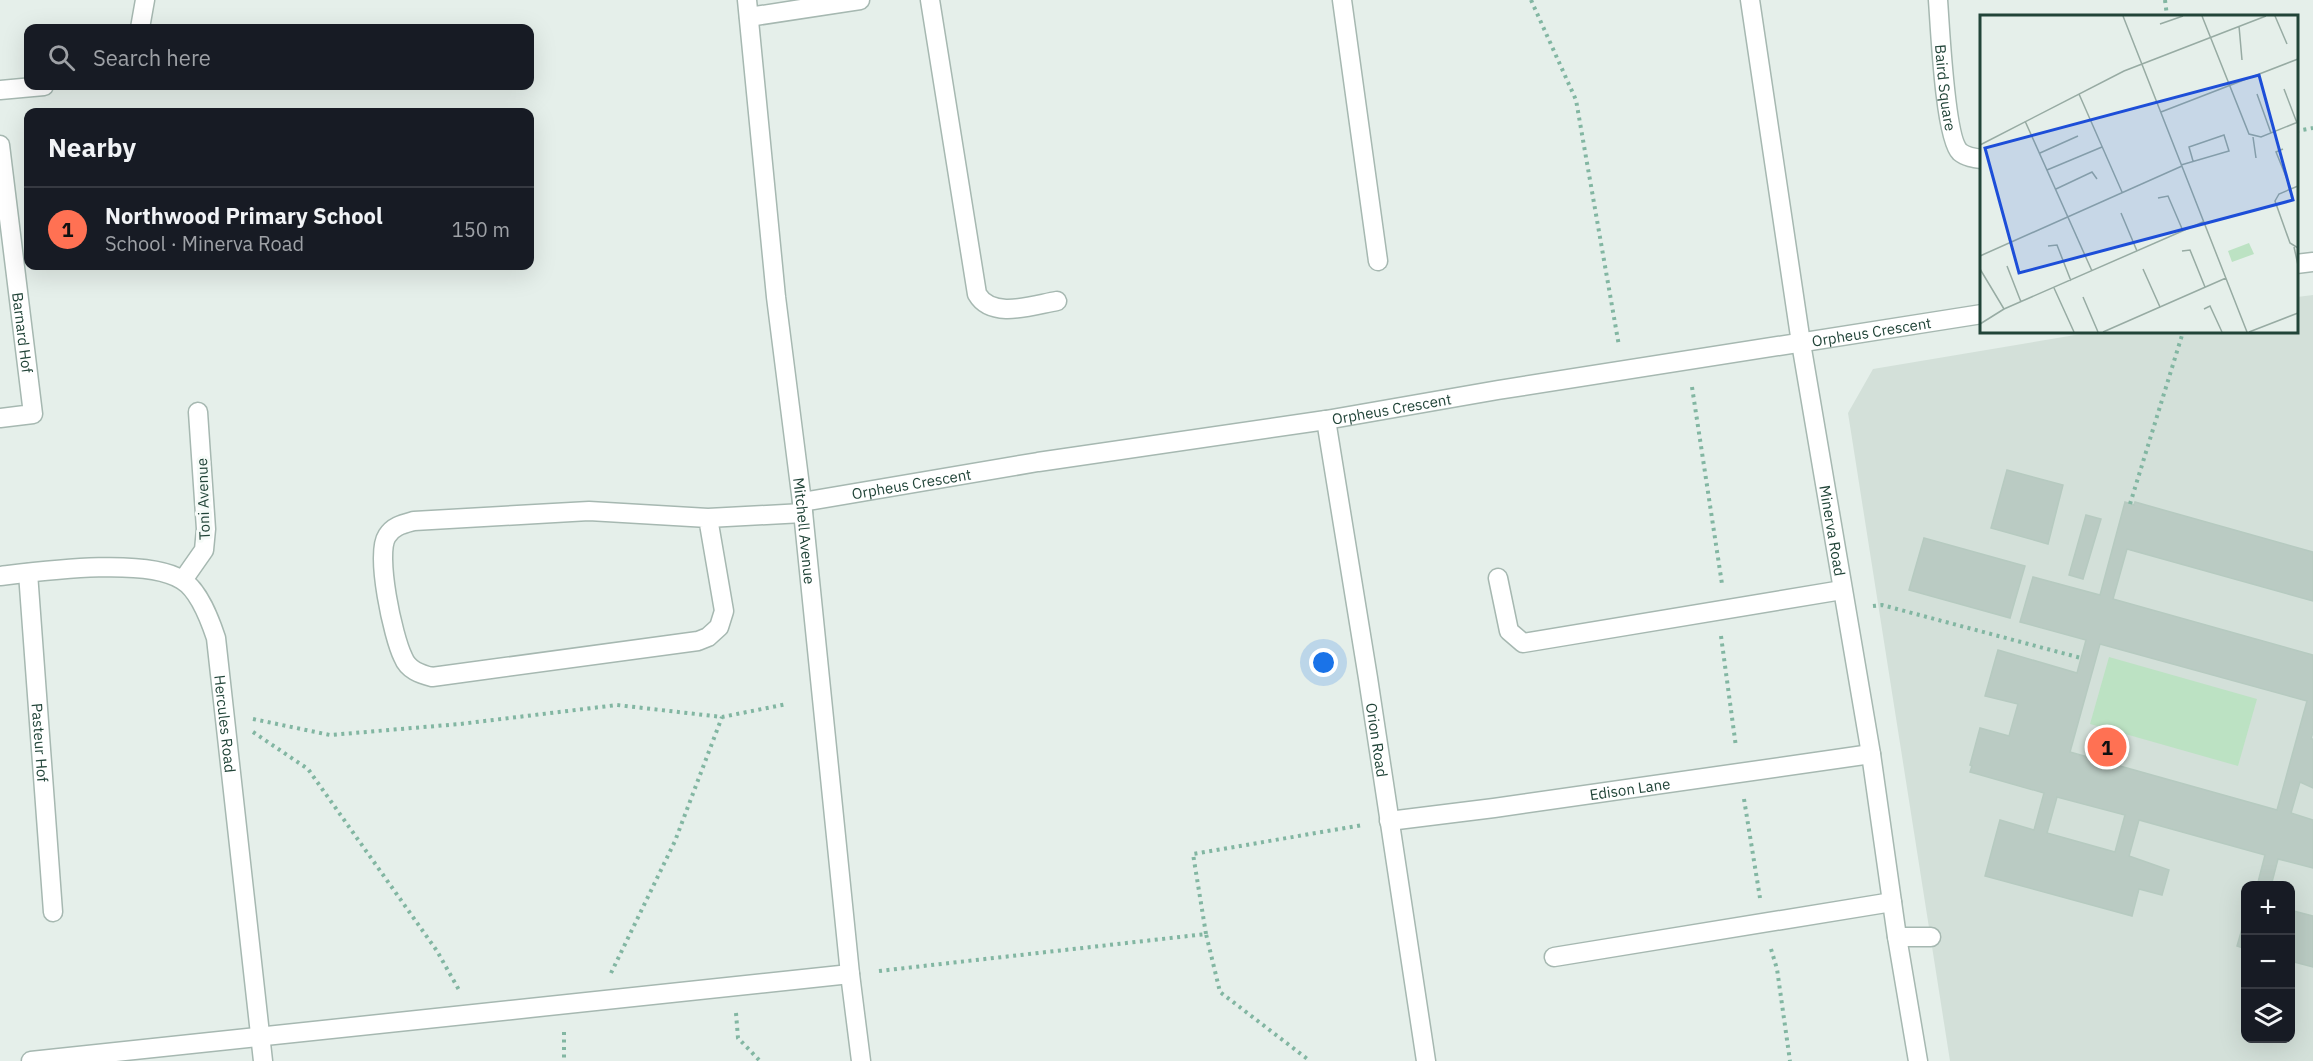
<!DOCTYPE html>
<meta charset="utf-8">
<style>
:root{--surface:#171b24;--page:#20242c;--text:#f1f3f6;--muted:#9ea1a6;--line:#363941;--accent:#ff7153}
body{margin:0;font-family:"IBM Plex Sans",sans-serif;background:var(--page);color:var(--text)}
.controls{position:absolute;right:18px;bottom:18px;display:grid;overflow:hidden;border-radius:12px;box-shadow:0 6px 24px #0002}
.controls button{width:54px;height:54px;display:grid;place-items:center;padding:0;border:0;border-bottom:2px solid var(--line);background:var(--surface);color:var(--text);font:30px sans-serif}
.you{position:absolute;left:1324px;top:663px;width:21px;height:21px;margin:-15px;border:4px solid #fff;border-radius:50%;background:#1a73e8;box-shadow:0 0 0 9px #1a73e833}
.badge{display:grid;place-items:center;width:39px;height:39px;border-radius:50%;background:var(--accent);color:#111;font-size:20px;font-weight:700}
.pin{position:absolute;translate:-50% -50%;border:3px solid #fff;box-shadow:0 2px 6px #0006}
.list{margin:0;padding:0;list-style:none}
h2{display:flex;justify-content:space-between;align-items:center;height:78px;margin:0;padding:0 24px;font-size:26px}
h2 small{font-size:20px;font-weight:400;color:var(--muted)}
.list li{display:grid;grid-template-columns:39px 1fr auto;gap:18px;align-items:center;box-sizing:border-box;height:84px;padding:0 24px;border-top:2px solid var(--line)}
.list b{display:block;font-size:22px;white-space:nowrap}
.list p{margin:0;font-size:20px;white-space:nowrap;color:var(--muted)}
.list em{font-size:20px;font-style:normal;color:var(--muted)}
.icon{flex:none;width:33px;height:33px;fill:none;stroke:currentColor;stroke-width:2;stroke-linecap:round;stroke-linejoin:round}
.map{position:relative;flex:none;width:2313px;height:1061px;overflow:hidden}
.search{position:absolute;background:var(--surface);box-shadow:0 6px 24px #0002;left:24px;top:24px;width:510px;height:66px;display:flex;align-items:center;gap:15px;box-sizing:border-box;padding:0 21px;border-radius:12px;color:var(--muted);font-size:22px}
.panel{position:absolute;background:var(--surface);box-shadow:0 6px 24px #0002;left:24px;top:108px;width:510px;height:162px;border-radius:12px}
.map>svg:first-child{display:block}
</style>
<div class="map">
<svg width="2313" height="1061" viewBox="0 0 2313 1061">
<rect width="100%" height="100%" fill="#e5efea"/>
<path fill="#d3e0d9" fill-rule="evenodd" d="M2313,295V1061H1950L1848,413L1873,369L2093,332H2296L2297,297ZM2246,886H2290V1038H2246Z"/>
<path fill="#bce2c3" d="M2109,657L2257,699L2238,766L2090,724Z"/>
<path fill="#bacbc3" stroke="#b6cac0" stroke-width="1.5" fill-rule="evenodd" d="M2007,470L2063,485L2048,544L1991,528Z
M2125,502L2134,505L2135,502L2313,552V601L2127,549L2113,599L2313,655V732L2311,739H2313V788L2300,782L2291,813L2313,820V868L2278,859L2271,886H2257L2265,855L2139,820L2129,856L2169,870L2162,895L2139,889L2132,916L1985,876L2000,820L2034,830L2044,793L1970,772L1972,766L1970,765L1980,728L2009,736L2018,704L1985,696L1998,650L2077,673L2086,640L2020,622L2033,577L2100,595ZM2100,644L2307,701L2277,810L2070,752ZM2057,797L2125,815L2115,852L2047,833Z
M2086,515L2101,519L2083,579L2069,575Z
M1924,538L2025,566L2010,618L1909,590Z
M2290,910L2313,916V967L2290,961Z
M2246,915V949L2237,946Z"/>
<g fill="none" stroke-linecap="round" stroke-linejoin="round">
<defs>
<path id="service" d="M708,518L724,611L719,627L708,637L698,641L432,677C420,674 408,670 403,657C393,637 375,554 387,536C393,526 403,524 414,521L589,511L708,518L803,513
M1897,937H1931"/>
<g id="minor">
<path d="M930,0L977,294C992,320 1033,305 1057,301"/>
<path d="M1342,0L1378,261"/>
<path id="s1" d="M1750,0L1801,343L1871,754L1897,937L1918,1061"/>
<path id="s2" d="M1938,0C1940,26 1945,138 1960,152C1966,157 1974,158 1982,159"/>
<path d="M749,17L860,0"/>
<path d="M140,28L145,0"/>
<path d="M0,90L44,86"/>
<path id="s3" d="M0,145L33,414L0,418"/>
<path d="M2296,264L2313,262"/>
<path id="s4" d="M1326,420L1368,678L1426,1061"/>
<path id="s5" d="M802,502L1038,462L1326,420L1498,390L1982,314"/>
<path id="s6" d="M28,573L53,912"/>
<path id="s7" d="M0,576C42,571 147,557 182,580C199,590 210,620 216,638L263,1061"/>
<path d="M1498,578L1509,631L1523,643L1842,590"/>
<path d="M183,580L204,550L206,529L198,412"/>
<path id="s8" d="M1389,821L1494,808L1871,754"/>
<path d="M1554,957L1892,902"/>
<path d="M31,1061L850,974"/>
</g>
<g id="tertiary">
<path id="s9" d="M747,0L776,297L802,502L850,974L861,1061"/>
</g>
</defs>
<use href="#service" stroke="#a6b8b1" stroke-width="21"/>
<use href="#minor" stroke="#a6b8b1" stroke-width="21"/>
<use href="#tertiary" stroke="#a6b8b1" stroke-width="21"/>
<path stroke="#82b6a2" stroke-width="4" stroke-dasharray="3 4.5" stroke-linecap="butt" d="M1531,0L1576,100L1619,346
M2165,0L2167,16
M2296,131L2313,128
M1692,387L1722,584
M2130,504L2183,332
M1873,606L1882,605L2081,658
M1721,636L1736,747
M253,719L330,735L460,724L617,705L722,717L787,704
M253,732L308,769L437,951L459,990
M1744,799L1760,898
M1206,934L1193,854L1363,825
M1771,949L1777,969L1790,1061
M879,971L1206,934L1220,992L1310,1061
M611,973L675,841L722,717
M736,1013L738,1038L760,1061
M564,1032V1061"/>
<use href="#service" stroke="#fff" stroke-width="18"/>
<use href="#minor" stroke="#fff" stroke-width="18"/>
<use href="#tertiary" stroke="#fff" stroke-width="18"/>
</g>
<g text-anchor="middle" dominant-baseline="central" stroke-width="6" stroke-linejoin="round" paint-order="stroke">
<g font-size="15" fill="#214438" stroke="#f6fbf8">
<text stroke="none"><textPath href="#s2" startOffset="88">Baird Square</textPath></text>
<text stroke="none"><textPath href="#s3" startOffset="189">Barnard Hof</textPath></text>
<text stroke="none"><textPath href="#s5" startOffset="1083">Orpheus Crescent</textPath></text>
<text stroke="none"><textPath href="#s5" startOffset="597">Orpheus Crescent</textPath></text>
<text stroke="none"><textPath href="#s5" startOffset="111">Orpheus Crescent</textPath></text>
<text transform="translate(203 499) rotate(-92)">Toni Avenue</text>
<text stroke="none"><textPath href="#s9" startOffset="534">Mitchell Avenue</textPath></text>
<text stroke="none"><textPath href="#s1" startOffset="537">Minerva Road</textPath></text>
<text stroke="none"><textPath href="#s7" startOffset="339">Hercules Road</textPath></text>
<text stroke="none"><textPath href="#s4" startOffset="324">Orion Road</textPath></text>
<text stroke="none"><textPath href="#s6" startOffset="170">Pasteur Hof</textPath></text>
<text stroke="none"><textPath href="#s8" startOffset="243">Edison Lane</textPath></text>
</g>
</g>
<g transform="translate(1980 15)">
<rect width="318" height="318" fill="#e5efea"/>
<path d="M269,228L274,239L252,247L248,236Z" fill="#bce2c3"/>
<path fill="none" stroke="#97aba3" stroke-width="1.5" d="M143,1L267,317M222,1L269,119L281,122L318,107M295,1L307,29M180,9L203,1M259,11L262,45M304,74L317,108M99,79L142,177M277,79L291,118M181,97L318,44M45,106L112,256M273,122L276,143M0,130L144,56L286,1M303,134L296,137L311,174M60,138L98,121M201,150L249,136L244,120L209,132L213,146M67,155L122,132M318,171L299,179L295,186L310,228L318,233M76,174L112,157L117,164M178,183L188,181L203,216M141,198L157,236M68,231L77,230L91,266M314,232L318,250M202,236L210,235L225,272M0,241L202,151M27,251L41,287M0,254L24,294L223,207M163,254L180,292M74,273L94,317M103,282L118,317M224,294L230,291L242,317M0,309L24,294M123,317L246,263M269,317L318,298"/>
<path fill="#1d4ed8" fill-opacity="0.15" stroke="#1d4ed8" stroke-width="3" d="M279,60L313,185L39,258L5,133Z"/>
<rect width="318" height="318" fill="none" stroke="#214438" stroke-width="3"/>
</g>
</svg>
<div class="controls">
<button>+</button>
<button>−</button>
<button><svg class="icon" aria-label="layers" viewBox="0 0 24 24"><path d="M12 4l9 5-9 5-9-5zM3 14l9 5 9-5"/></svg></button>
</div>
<div class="you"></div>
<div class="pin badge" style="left:2107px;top:747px">1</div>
<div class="search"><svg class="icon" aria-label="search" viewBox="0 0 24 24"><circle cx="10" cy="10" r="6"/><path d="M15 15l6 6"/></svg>Search here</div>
<section class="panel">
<h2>Nearby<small></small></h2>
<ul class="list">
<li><span class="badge">1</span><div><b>Northwood Primary School</b><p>School · Minerva Road</p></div><em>150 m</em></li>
</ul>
</section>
</div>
